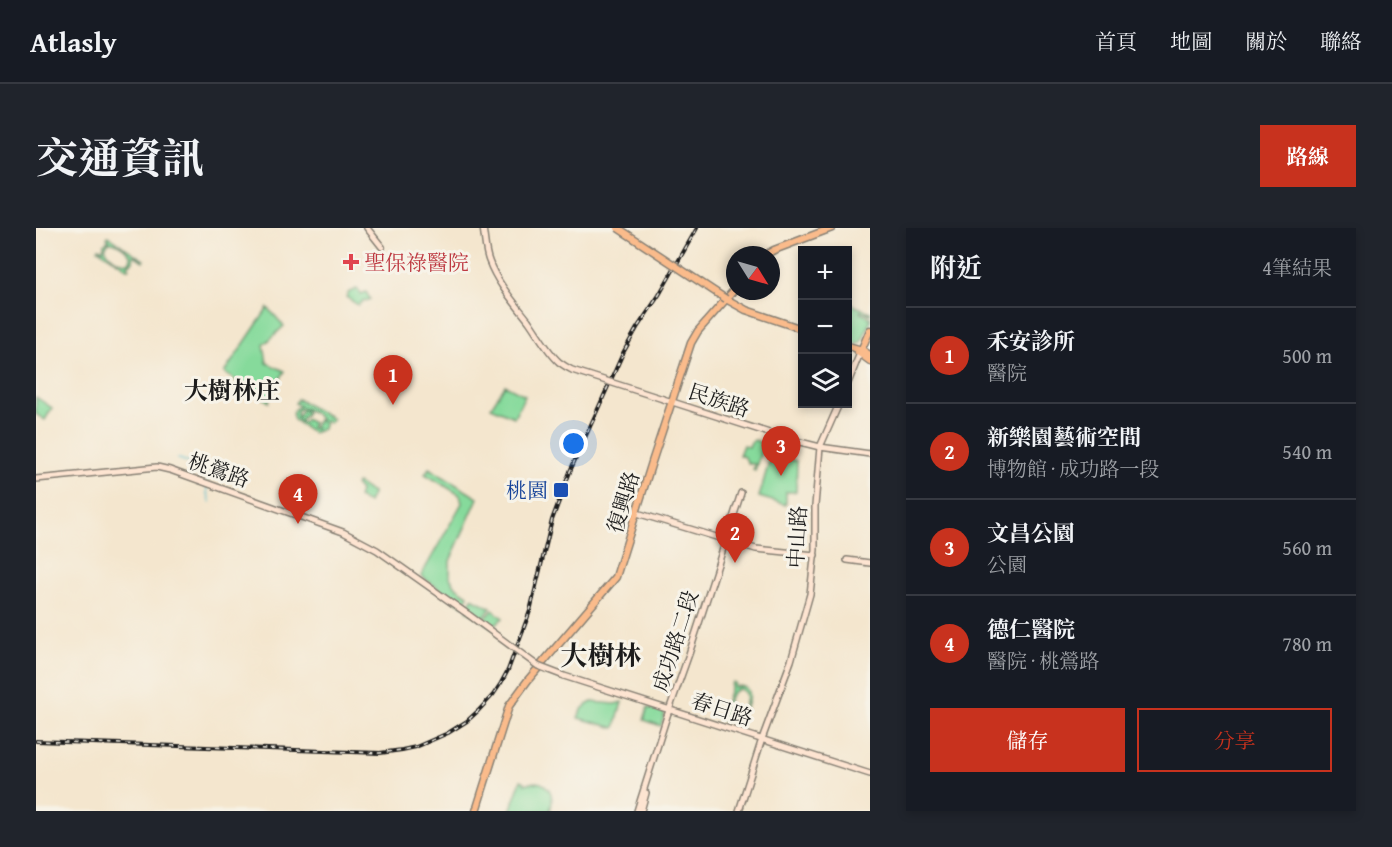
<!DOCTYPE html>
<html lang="zh-TW">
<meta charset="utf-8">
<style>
:root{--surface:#171b24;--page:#20242c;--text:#f1f3f6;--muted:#9ea1a6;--line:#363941;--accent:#c8321e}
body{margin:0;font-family:"Gentium Book Plus","Noto Serif TC",serif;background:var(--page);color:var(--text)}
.controls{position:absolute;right:18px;top:18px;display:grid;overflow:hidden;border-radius:0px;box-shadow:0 3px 9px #0003}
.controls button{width:54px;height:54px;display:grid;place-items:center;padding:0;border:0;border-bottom:2px solid var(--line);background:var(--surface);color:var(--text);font:30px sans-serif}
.compass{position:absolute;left:690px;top:18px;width:54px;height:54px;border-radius:50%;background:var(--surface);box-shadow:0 3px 9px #0003;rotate:127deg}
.you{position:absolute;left:538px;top:216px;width:21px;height:21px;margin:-15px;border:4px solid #fff;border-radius:50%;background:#1a73e8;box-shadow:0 0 0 9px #1a73e833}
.badge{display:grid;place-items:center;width:39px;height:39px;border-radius:50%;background:var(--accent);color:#fff;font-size:20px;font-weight:700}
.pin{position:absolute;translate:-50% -50px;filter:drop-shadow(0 2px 3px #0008)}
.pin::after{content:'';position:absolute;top:32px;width:21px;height:18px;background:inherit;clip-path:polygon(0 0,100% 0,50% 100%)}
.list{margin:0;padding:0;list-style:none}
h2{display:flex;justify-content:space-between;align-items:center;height:78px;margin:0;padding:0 24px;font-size:26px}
h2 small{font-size:20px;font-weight:400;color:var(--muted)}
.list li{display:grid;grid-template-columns:39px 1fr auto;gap:18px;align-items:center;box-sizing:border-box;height:96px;padding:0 24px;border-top:2px solid var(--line)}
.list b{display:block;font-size:22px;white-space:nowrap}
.list p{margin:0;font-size:20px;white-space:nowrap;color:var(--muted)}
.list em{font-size:20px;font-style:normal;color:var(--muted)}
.actions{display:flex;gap:12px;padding:18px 24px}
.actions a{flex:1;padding:14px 0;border:2px solid var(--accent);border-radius:0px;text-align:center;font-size:21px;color:var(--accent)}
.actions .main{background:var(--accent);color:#fff}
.icon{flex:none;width:33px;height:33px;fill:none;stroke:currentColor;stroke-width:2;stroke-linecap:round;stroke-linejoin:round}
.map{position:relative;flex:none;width:834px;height:583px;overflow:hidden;border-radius:0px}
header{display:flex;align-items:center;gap:36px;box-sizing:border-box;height:84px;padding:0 30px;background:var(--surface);border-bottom:2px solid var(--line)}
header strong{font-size:28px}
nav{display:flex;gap:33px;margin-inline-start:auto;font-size:21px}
.intro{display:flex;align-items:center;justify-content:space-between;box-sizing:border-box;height:144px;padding:0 36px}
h1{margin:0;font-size:42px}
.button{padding:15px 27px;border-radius:0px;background:var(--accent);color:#fff;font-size:21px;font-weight:700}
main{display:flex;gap:36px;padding:0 36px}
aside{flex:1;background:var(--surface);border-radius:0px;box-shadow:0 3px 9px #0003}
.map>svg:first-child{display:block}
</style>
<header>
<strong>Atlasly</strong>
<nav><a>首頁</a><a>地圖</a><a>關於</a><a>聯絡</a></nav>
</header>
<div class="intro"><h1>交通資訊</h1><a class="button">路線</a></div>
<main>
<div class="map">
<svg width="834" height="583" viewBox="0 0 834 583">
<rect width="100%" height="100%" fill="#f7f3e8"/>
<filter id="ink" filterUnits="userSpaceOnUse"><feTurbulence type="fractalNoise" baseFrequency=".0167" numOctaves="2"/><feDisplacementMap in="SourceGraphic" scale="12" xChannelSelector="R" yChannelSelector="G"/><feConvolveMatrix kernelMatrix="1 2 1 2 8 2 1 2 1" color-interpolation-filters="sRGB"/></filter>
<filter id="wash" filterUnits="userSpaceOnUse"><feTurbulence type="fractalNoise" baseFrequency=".008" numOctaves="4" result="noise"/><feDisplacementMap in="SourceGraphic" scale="24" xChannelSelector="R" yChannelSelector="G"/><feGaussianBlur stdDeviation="1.35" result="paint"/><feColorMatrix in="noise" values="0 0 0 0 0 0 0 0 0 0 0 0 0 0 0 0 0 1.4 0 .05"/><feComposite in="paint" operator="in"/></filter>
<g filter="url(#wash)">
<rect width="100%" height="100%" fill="#f4e6ce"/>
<path fill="#86da9b" stroke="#517b5c" stroke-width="1.5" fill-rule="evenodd" d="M72,8L108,32L107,33L98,27L97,33L92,37L93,39L92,41L62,21L63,20L67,22L68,16L73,12L71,10ZM73,14C80,13 92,22 95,29L94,33C85,38 72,28 69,19Z
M321,61L325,66L330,64L334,71L331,73L328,72L322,77L310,69L313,64Z
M812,75L834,84V86L824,83V85L834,89V94L825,115L819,117L812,114Z
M232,80L248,98L228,117L231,135L249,143L234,168L233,174L188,145Z
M469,157L489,167L478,189L455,179Z
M0,169L16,180L9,192L0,186Z
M262,171L296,191L293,195L289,192L287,201L277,205L258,192C255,185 257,181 264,178L259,175ZM266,180C272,181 283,187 285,193L282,192L278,199L281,201L275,200L277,195L270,191L267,195L261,192L265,193L271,184L267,181L261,190V183Z
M740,209L756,214L753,231L761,233L760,264H750V277L723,269Z
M719,212L725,215H728L719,242L717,241L719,236H713L710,232L709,229L703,227L707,217L713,219L715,214Z
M393,240L442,270L414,333V350L421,360L432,367L427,378L385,348L426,275L424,267L389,246Z
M321,255L336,265V267L332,275L322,270L324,263L319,257Z
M436,370L455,380L445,392L431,382Z
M457,382L467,390L456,399L447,393Z
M696,454L699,455L698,459C720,454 712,476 706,488C700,492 694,491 689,486L687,493L684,492ZM704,461L709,465C711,475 705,495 692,484C690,476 694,462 704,461Z
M556,474L579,476L586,474L579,500L542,490C544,482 548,478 556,474Z
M612,479L629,485L625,498L608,492Z
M485,552L489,554V556C510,549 520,564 514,583H474Z"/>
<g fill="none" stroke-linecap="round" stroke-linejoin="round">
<path stroke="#55bfd0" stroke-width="1.5" d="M142,231C149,232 165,240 169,244C173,248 172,249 172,253
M171,258V265L174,274"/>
</g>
</g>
<g filter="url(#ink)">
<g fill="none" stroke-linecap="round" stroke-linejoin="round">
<defs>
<path id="secondary" d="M331,0L346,19
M447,0C449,11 449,23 453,33C461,55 478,74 492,92
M812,155L824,125
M627,171L752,211L784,219L834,226
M0,251L121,239L134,242L307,304L341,322L433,387
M601,285L720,321L779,327
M811,332L834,335
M528,448L834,546
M601,583L631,488L653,426L705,265
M605,583L610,565
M703,583L726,511L755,433L774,366L779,322V278L784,219L803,176"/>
<path id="primary" d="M729,27L738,22L796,0
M690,71L710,82L766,101
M812,118L826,122L834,127
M822,124L834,133
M824,125L834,102
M440,583L473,478L492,452L580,349L616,234L655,115L662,103L699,61"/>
</defs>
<use href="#secondary" stroke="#888175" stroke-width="8"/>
<use href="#primary" stroke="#888175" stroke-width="9"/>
<use href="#secondary" stroke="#fde4d1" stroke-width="5"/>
<use href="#primary" stroke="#fabb8b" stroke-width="6"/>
<defs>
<path id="rail" d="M0,513L344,525L366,522L380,519L412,505L431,493L442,483L457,467L465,455L472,442L494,383L516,292L535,241L587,125L601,100L623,67L661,0"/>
</defs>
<use href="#rail" stroke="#1c1c1c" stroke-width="4"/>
<use href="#rail" stroke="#f7f3e8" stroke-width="1.5" stroke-dasharray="4.5" stroke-linecap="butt"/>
<defs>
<path id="secondary-bridge" d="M492,92C502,106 511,123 523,134C527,137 532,140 536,142L627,171
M433,387L502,438L528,448"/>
<path id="primary-bridge" d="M582,0L690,71"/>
</defs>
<use href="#secondary-bridge" stroke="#888175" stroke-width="8" stroke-linecap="butt"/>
<use href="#primary-bridge" stroke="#888175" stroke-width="9" stroke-linecap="butt"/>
<use href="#secondary-bridge" stroke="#fde4d1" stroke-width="5"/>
<use href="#primary-bridge" stroke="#fabb8b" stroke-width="6"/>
</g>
</g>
<path fill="#e0444e" stroke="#f7f3e8" stroke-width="2" d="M312 25h6v6h6v6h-6v6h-6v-6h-6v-6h6z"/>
<rect fill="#1a4fb4" stroke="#f7f3e8" stroke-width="2" x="517" y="254" width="16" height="16" rx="3"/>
<g text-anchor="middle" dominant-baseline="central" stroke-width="6" stroke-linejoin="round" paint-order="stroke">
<g font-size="21" fill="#be3a42" stroke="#f7f3e8" text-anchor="start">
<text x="328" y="34">聖保祿醫院</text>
</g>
<g font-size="21" fill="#1c1c1c" stroke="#f7f3e8">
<text transform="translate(683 172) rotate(18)">民族路</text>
<text transform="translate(183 242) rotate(19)">桃鶯路</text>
<text transform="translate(587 274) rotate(-73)">復興路</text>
<text transform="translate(761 309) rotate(-87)">中山路</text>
<text transform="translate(639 413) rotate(-72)">成功路二段</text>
<text transform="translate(686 481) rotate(18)">春日路</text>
</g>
<g font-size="21" fill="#164399" stroke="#f7f3e8" text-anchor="end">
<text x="512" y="262">桃園</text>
</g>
<g font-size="24" font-weight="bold" fill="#1c1c1c" stroke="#f7f3e8">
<text x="196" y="162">大樹林庄</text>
</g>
<g font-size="27" font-weight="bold" fill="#1c1c1c" stroke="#f7f3e8">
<text x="565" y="427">大樹林</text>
</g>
</g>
</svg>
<div class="controls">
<button>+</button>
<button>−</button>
<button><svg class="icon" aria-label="layers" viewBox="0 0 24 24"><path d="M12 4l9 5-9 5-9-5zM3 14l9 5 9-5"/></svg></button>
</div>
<svg class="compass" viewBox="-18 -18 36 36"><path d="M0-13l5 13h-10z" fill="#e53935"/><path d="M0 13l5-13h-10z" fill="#9ea1a6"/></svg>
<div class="you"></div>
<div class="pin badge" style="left:357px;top:177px">1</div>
<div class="pin badge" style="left:699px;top:335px">2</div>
<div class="pin badge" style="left:745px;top:248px">3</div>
<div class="pin badge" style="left:262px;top:296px">4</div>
</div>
<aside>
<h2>附近<small>4筆結果</small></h2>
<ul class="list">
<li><span class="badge">1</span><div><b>禾安診所</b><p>醫院</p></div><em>500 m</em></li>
<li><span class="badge">2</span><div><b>新樂園藝術空間</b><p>博物館 · 成功路一段</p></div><em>540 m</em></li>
<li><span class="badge">3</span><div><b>文昌公園</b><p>公園</p></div><em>560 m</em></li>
<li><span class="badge">4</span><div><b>德仁醫院</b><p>醫院 · 桃鶯路</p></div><em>780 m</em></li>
</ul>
<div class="actions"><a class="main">儲存</a><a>分享</a></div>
</aside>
</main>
